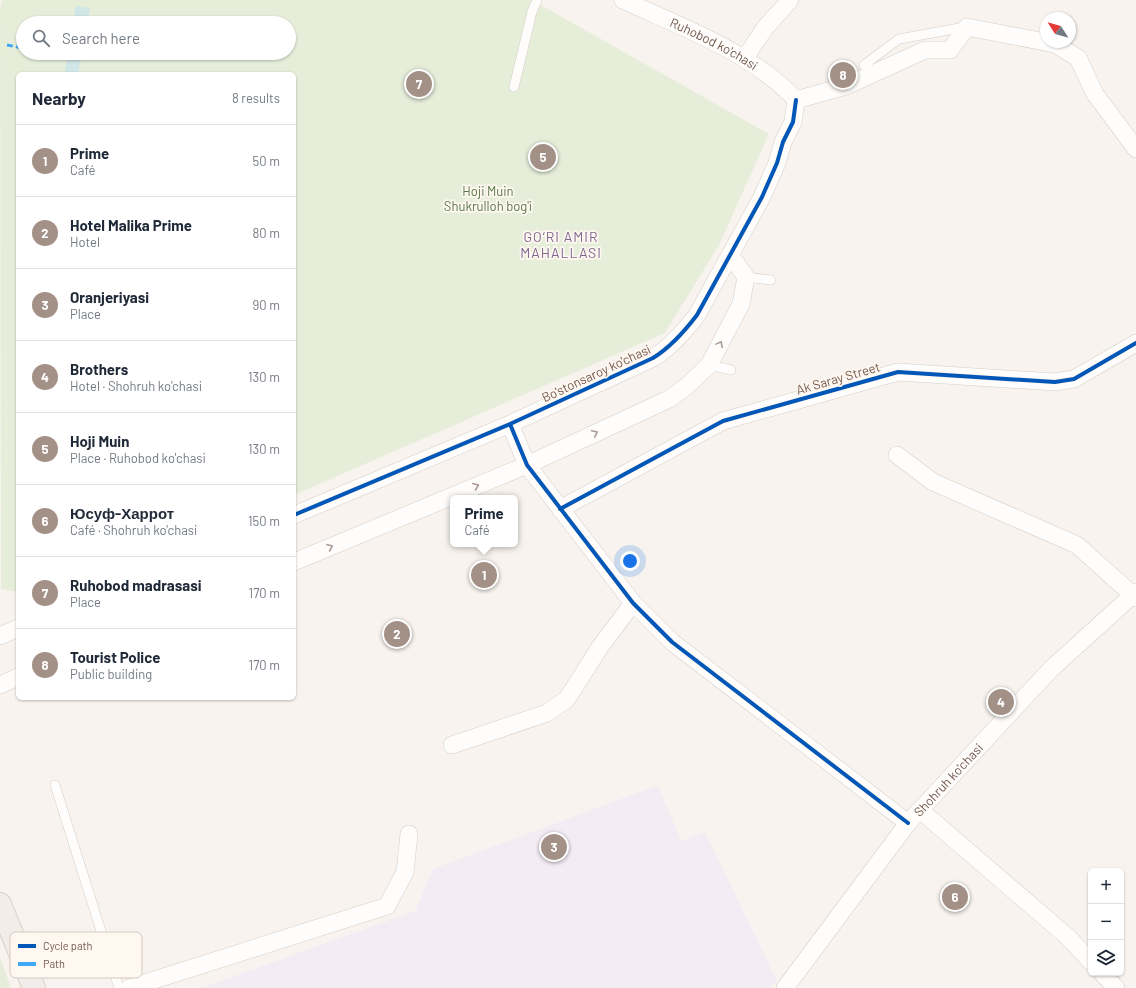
<!DOCTYPE html>
<meta charset="utf-8">
<style>
:root{--surface:#fff;--page:#f2f2f3;--text:#1f2937;--muted:#747a83;--line:#e0e1e3;--accent:#a39087}
body{margin:0;font-family:Barlow,sans-serif;background:var(--page);color:var(--text)}
.controls{position:absolute;right:12px;bottom:12px;display:grid;overflow:hidden;border-radius:6px;box-shadow:0 1px 3px #0004}
.controls button{width:36px;height:36px;display:grid;place-items:center;padding:0;border:0;border-bottom:1px solid var(--line);background:var(--surface);color:var(--text);font:20px sans-serif}
.compass{position:absolute;left:1040px;top:12px;width:36px;height:36px;border-radius:50%;background:var(--surface);box-shadow:0 1px 3px #0004;rotate:306deg}
.you{position:absolute;left:630px;top:561px;width:14px;height:14px;margin:-10px;border:3px solid #fff;border-radius:50%;background:#1a73e8;box-shadow:0 0 0 6px #1a73e833}
.badge{display:grid;place-items:center;width:26px;height:26px;border-radius:50%;background:var(--accent);color:#fff;font-size:13px;font-weight:700}
.pin{position:absolute;translate:-50% -50%;border:2px solid #fff;box-shadow:0 1px 4px #0006}
.popup{position:absolute;left:450px;top:495px;width:68px;height:52px;box-sizing:border-box;display:grid;place-content:center;border-radius:6px;background:var(--surface);filter:drop-shadow(0 1px 3px #0005);font-size:13px;white-space:nowrap;color:var(--muted)}
.popup b{font-size:15px;color:var(--text)}
.popup::after{content:'';position:absolute;left:50%;top:100%;margin-left:-8px;border:8px solid transparent;border-top-color:var(--surface)}
.list{margin:0;padding:0;list-style:none}
h2{display:flex;justify-content:space-between;align-items:center;height:52px;margin:0;padding:0 16px;font-size:17px}
h2 small{font-size:13px;font-weight:400;color:var(--muted)}
.list li{display:grid;grid-template-columns:26px 1fr auto;gap:12px;align-items:center;box-sizing:border-box;height:72px;padding:0 16px;border-top:1px solid var(--line)}
.list b{display:block;font-size:15px;white-space:nowrap}
.list p{margin:0;font-size:13px;white-space:nowrap;color:var(--muted)}
.list em{font-size:13px;font-style:normal;color:var(--muted)}
.icon{flex:none;width:22px;height:22px;fill:none;stroke:currentColor;stroke-width:2;stroke-linecap:round;stroke-linejoin:round}
.map{position:relative;flex:none;width:1136px;height:988px;overflow:hidden}
.search{position:absolute;background:var(--surface);box-shadow:0 1px 3px #0004;left:16px;top:16px;width:280px;height:44px;display:flex;align-items:center;gap:10px;box-sizing:border-box;padding:0 14px;border-radius:22px;color:var(--muted);font-size:15px}
.panel{position:absolute;background:var(--surface);box-shadow:0 1px 3px #0004;left:16px;top:72px;width:280px;height:628px;border-radius:6px}
.map>svg:first-child{display:block}
</style>
<div class="map">
<svg width="1136" height="988" viewBox="0 0 1136 988">
<rect width="100%" height="100%" fill="#f8f3ee"/>
<path fill="#f4ecf4" d="M658,785L681,841L705,832L777,981L770,988H201L415,911L433,869Z"/>
<path fill="#e6eeda" fill-rule="evenodd" d="M2,0H532L769,134L719,245L665,333L294,495V74H18V592L1,589L0,10ZM23,23H289V53H23Z
M0,957L11,988H0Z"/>
<path fill="#d1e6e7" d="M76,6L90,8L87,23H73Z
M68,53H82L78,74H64Z"/>
<g fill="none" stroke-linecap="round" stroke-linejoin="round">
<defs>
<path id="lane" d="M864,65L899,39L965,27
M514,87L532,12L537,0
M746,277L771,280
M709,365L731,370
M55,785L119,988"/>
<g id="street">
<path id="s1" d="M623,0C683,28 750,51 796,100"/>
<path d="M745,58L765,28L790,0"/>
<path d="M796,100L846,86L925,50H950L967,27L1055,44L1078,58L1095,94L1136,149"/>
<path d="M510,424L527,465L633,603L672,642L908,823"/>
<path d="M897,455L933,482L1077,545L1136,598"/>
<path d="M560,509L723,421L898,372L1055,382L1074,379L1136,343"/>
<path d="M294,515L510,424L653,358C671,347 684,332 697,315L762,197L777,163L783,142L793,122L796,100"/>
<path d="M294,562L527,465L669,399L687,386L709,365L741,304L746,277L730,255"/>
<path d="M0,636L18,628"/>
<path d="M0,685L18,677"/>
<path d="M452,745L547,713L567,699L600,647L633,603"/>
<path d="M920,810L1069,938L1091,962"/>
<path d="M1102,973L1116,988"/>
<path d="M129,988L387,906L405,872L409,834"/>
<path id="s2" d="M785,988L908,823L1051,669L1136,592"/>
</g>
<path id="primary" d="M0,904L34,988"/>
</defs>
<use href="#lane" stroke="#d5cfc9" stroke-width="10"/>
<use href="#street" stroke="#d5cfc9" stroke-width="18"/>
<use href="#primary" stroke="#d9d0cb" stroke-width="24"/>
<use href="#lane" stroke="#fefdfc" stroke-width="9"/>
<use href="#street" stroke="#fefdfc" stroke-width="17"/>
<use href="#primary" stroke="#f2ede8" stroke-width="22"/>
<path stroke="#3fa9f5" stroke-width="3" stroke-dasharray="6 3" stroke-linecap="butt" d="M7,45L23,48
M48,53L53,54"/>
<defs>
<path id="cycleway" d="M510,424L527,465L633,603L672,642L908,823
M560,509L723,421L898,372L1055,382L1074,379L1136,343
M294,515L510,424L653,358C671,347 684,332 697,315L762,197L777,163L783,142L793,122L796,100"/>
</defs>
<use href="#cycleway" stroke="#fef8f1" stroke-width="6"/>
<use href="#cycleway" stroke="#0057b8" stroke-width="4"/>
</g>
<defs><path id="oneway-chevron" d="M-2-3.5L2.5 0L-2 3.5" fill="none" stroke-width="1.6" stroke-linecap="round" stroke-linejoin="round"/></defs>
<g stroke="#ac9b94">
<use href="#oneway-chevron" transform="translate(720 344) rotate(-62)"/>
<use href="#oneway-chevron" transform="translate(595 433) rotate(-25)"/>
<use href="#oneway-chevron" transform="translate(476 486) rotate(-23)"/>
<use href="#oneway-chevron" transform="translate(330 547) rotate(-23)"/>
</g>
<g text-anchor="middle" dominant-baseline="central" stroke-width="3.5" stroke-linejoin="round" paint-order="stroke">
<g font-size="13" fill="#755a4f" stroke="#fef8f1">
<text stroke="none"><textPath href="#s1" startOffset="101">Ruhobod ko'chasi</textPath></text>
<text transform="translate(596 373) rotate(-25)">Bo'stonsaroy ko'chasi</text>
<text transform="translate(838 378) rotate(-16)">Ak Saray Street</text>
<text stroke="none"><textPath href="#s2" startOffset="265">Shohruh ko'chasi</textPath></text>
</g>
<g font-size="13" fill="#5a7948" stroke="#fef8f1">
<text x="488" y="191">Hoji Muin<tspan x="488" dy="15">Shukrulloh bog'i</tspan></text>
</g>
<g font-size="14" letter-spacing="1" fill="#806790" stroke="#fef8f1">
<text x="561" y="236">GO‘RI AMIR<tspan x="561" dy="16">MAHALLASI</tspan></text>
</g>
</g>
<rect x="10" y="932" width="132" height="46" rx="6" fill="#fef8f1" stroke="#d5c9c0" stroke-width="1"/>
<rect x="18" y="944" width="18" height="4" fill="#0057b8"/>
<rect x="18" y="962" width="18" height="4" fill="#3fa9f5"/>
<g font-size="11" fill="#755a4f">
<text x="43" y="950">Cycle path</text>
<text x="43" y="968">Path</text>
</g>
</svg>
<div class="controls">
<button>+</button>
<button>−</button>
<button><svg class="icon" aria-label="layers" viewBox="0 0 24 24"><path d="M12 4l9 5-9 5-9-5zM3 14l9 5 9-5"/></svg></button>
</div>
<svg class="compass" viewBox="-18 -18 36 36"><path d="M0-13l5 13h-10z" fill="#e53935"/><path d="M0 13l5-13h-10z" fill="#747a83"/></svg>
<div class="you"></div>
<div class="pin badge" style="left:484px;top:575px">1</div>
<div class="popup"><b>Prime</b>Café</div>
<div class="pin badge" style="left:397px;top:634px">2</div>
<div class="pin badge" style="left:554px;top:847px">3</div>
<div class="pin badge" style="left:1001px;top:702px">4</div>
<div class="pin badge" style="left:543px;top:157px">5</div>
<div class="pin badge" style="left:955px;top:897px">6</div>
<div class="pin badge" style="left:419px;top:84px">7</div>
<div class="pin badge" style="left:843px;top:75px">8</div>
<div class="search"><svg class="icon" aria-label="search" viewBox="0 0 24 24"><circle cx="10" cy="10" r="6"/><path d="M15 15l6 6"/></svg>Search here</div>
<section class="panel">
<h2>Nearby<small>8 results</small></h2>
<ul class="list">
<li><span class="badge">1</span><div><b>Prime</b><p>Café</p></div><em>50 m</em></li>
<li><span class="badge">2</span><div><b>Hotel Malika Prime</b><p>Hotel</p></div><em>80 m</em></li>
<li><span class="badge">3</span><div><b>Oranjeriyasi</b><p>Place</p></div><em>90 m</em></li>
<li><span class="badge">4</span><div><b>Brothers</b><p>Hotel · Shohruh ko'chasi</p></div><em>130 m</em></li>
<li><span class="badge">5</span><div><b>Hoji Muin</b><p>Place · Ruhobod ko'chasi</p></div><em>130 m</em></li>
<li><span class="badge">6</span><div><b>Юсуф-Харрот</b><p>Café · Shohruh ko'chasi</p></div><em>150 m</em></li>
<li><span class="badge">7</span><div><b>Ruhobod madrasasi</b><p>Place</p></div><em>170 m</em></li>
<li><span class="badge">8</span><div><b>Tourist Police</b><p>Public building</p></div><em>170 m</em></li>
</ul>
</section>
</div>
